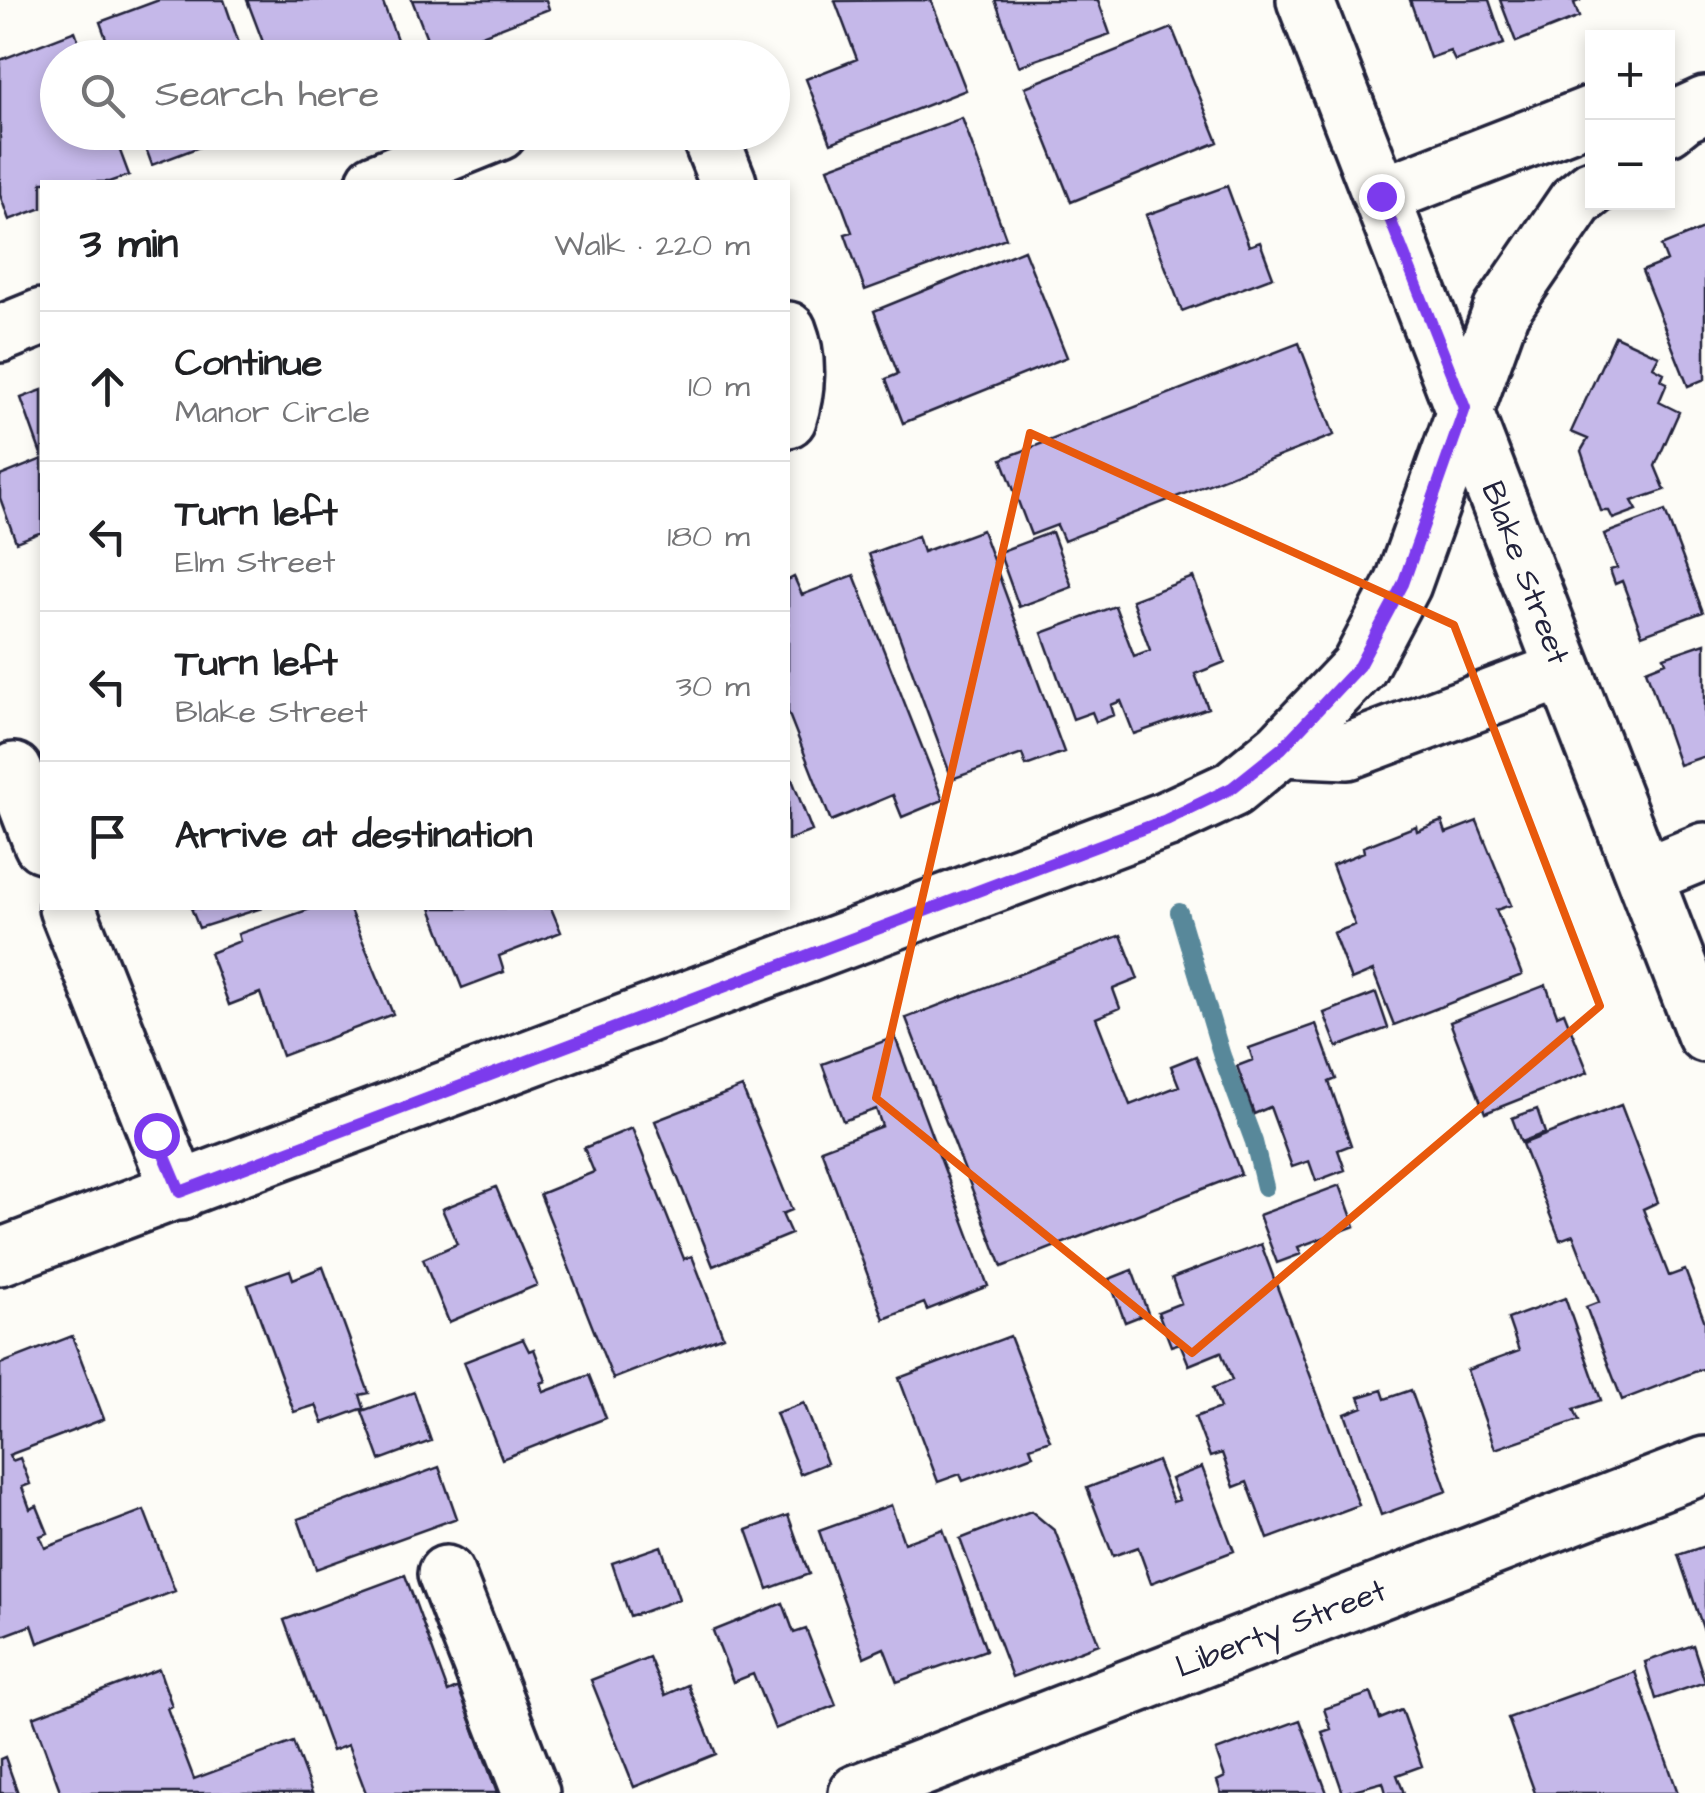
<!DOCTYPE html>
<meta charset="utf-8">
<style>
:root{--surface:#fff;--page:#f6f6f6;--text:#202124;--muted:#757577;--line:#e0e0e0}
body{margin:0;font-family:"Architects Daughter",sans-serif;background:var(--page);color:var(--text)}
.controls{position:absolute;right:30px;top:30px;display:grid;overflow:hidden;border-radius:0px;box-shadow:0 5px 15px #0003}
.controls button{width:90px;height:90px;display:grid;place-items:center;padding:0;border:0;border-bottom:2px solid var(--line);background:var(--surface);color:var(--text);font:50px sans-serif}
.stop{position:absolute;width:30px;height:30px;margin:-22px;border:8px solid #7c3aed;border-radius:50%;background:#fff}
.stop.end{background:#7c3aed;border-color:#fff;box-shadow:0 2px 10px #0008}
.list{margin:0;padding:0;list-style:none}
h2{display:flex;justify-content:space-between;align-items:center;height:130px;margin:0;padding:0 40px;font-size:42px}
h2 small{font-size:32px;font-weight:400;color:var(--muted)}
.list li{display:grid;grid-template-columns:65px 1fr auto;gap:30px;align-items:center;box-sizing:border-box;height:150px;padding:0 40px;border-top:2px solid var(--line)}
.list b{display:block;font-size:38px;white-space:nowrap}
.list p{margin:0;font-size:32px;white-space:nowrap;color:var(--muted)}
.list em{font-size:32px;font-style:normal;color:var(--muted)}
.icon{flex:none;width:55px;height:55px;fill:none;stroke:currentColor;stroke-width:2;stroke-linecap:round;stroke-linejoin:round}
.map{position:relative;flex:none;width:1705px;height:1793px;overflow:hidden}
.search{position:absolute;background:var(--surface);box-shadow:0 5px 15px #0003;left:40px;top:40px;width:750px;height:110px;display:flex;align-items:center;gap:25px;box-sizing:border-box;padding:0 35px;border-radius:55px;color:var(--muted);font-size:38px}
.panel{position:absolute;background:var(--surface);box-shadow:0 5px 15px #0003;left:40px;top:180px;width:750px;height:730px;border-radius:0px}
.map>svg:first-child{display:block}
</style>
<div class="map">
<svg width="1705" height="1793" viewBox="0 0 1705 1793">
<rect width="100%" height="100%" fill="#fdfcf7"/>
<filter id="ink" filterUnits="userSpaceOnUse"><feTurbulence type="fractalNoise" baseFrequency=".01" numOctaves="2"/><feDisplacementMap in="SourceGraphic" scale="20" xChannelSelector="R" yChannelSelector="G"/><feConvolveMatrix kernelMatrix="1 2 1 2 8 2 1 2 1" color-interpolation-filters="sRGB"/></filter>
<g filter="url(#ink)">
<g fill="none" stroke-linecap="round" stroke-linejoin="round">
<path stroke="#59889a" stroke-width="18" d="M1179,912L1222,1056L1254,1142L1265,1187"/>
</g>
<path fill="#c5b8e9" stroke="#22223b" stroke-width="2.5" d="M159,0H224L244,58H113L100,22Z
M247,0H382L404,58H269Z
M412,0H546L549,9L433,54Z
M931,0L966,90L831,143L806,79L857,59L835,1Z
M995,0H1098L1110,34L1019,66Z
M1410,0H1489L1504,44L1455,61L1450,51L1430,58Z
M1500,0H1581L1574,3L1579,17L1516,42Z
M1172,28L1218,142L1071,202L1025,87Z
M75,31L85,58H58V132H113L129,175L109,182H42V208L9,220L0,195V60Z
M962,118L1006,238L865,290L845,234L852,232L828,168Z
M140,132H239L152,165Z
M1227,186L1249,246L1260,242L1273,277L1182,311L1146,215Z
M1705,228V379L1688,386L1642,271L1667,261L1661,246Z
M1024,250L1067,357L903,423L886,379L898,374L874,311Z
M1615,336L1659,356L1653,367L1664,373L1661,380L1667,383L1659,402L1679,412L1655,466L1665,490L1632,501L1637,510L1613,519L1609,511H1601L1581,451L1588,439L1571,432Z
M1299,343L1334,435L1064,541L1057,525L1031,535L1002,459Z
M42,390V457L21,398Z
M42,459V532L16,542L0,498V476Z
M1665,511L1703,612L1642,635L1622,581L1615,584L1610,570L1617,568L1604,534Z
M982,530L1064,752L1026,766L1022,754L952,779L869,554L918,536L923,552Z
M1052,532L1072,587L1019,607L999,552Z
M854,575L943,800L902,817L893,795L831,821L788,712V580L794,577L802,595Z
M1193,577L1225,662L1195,674L1208,708L1134,734L1121,701L1111,705L1114,715L1096,722L1092,712L1073,719L1042,633L1115,606L1134,656L1150,650L1132,600Z
M1705,643V756L1679,765L1646,670L1666,662L1664,657Z
M788,769L812,831L788,840Z
M1442,821L1446,833L1477,821L1511,905L1496,910L1522,975L1394,1025L1373,971L1351,980L1333,933L1355,925L1332,865L1364,852L1363,847L1416,826L1417,831Z
M191,908H262L199,928Z
M313,908H349L393,1014L282,1056L260,993L229,1005L210,953L240,941L238,934Z
M431,908H551L561,932L499,956L504,972L462,988Z
M1121,935L1138,979L1113,989L1120,1008L1096,1018L1130,1105L1179,1086L1171,1066L1196,1056L1241,1174L1002,1267L906,1018Z
M1546,985L1557,1015L1564,1012L1588,1072L1485,1113L1450,1022Z
M1376,993L1388,1028L1337,1047L1324,1013Z
M1316,1024L1336,1079L1329,1082L1351,1145L1338,1150L1345,1170L1316,1181L1309,1161L1292,1167L1270,1107L1254,1114L1237,1066L1253,1060L1249,1048Z
M895,1037L988,1286L927,1310L924,1303L884,1319L821,1149L882,1126L876,1109L843,1121L822,1064Z
M742,1087L792,1210L782,1214L791,1234L713,1266L655,1121Z
M1621,1105L1658,1202L1643,1209L1669,1276L1685,1270L1705,1322V1368L1622,1400L1586,1307L1599,1302L1573,1235L1560,1240L1522,1144Z
M1537,1109L1545,1133L1521,1142L1512,1118Z
M632,1128L684,1259L692,1256L723,1336L613,1379L540,1194L594,1172L584,1148Z
M1340,1185L1355,1226L1298,1247L1301,1254L1277,1263L1259,1215Z
M496,1187L537,1285L449,1322L423,1259L457,1244L442,1209Z
M1261,1244L1359,1505L1268,1539L1247,1482L1234,1487L1222,1453L1210,1457L1195,1417L1220,1408L1213,1388L1232,1380L1221,1352L1189,1365L1180,1343L1171,1346L1158,1312L1181,1303L1172,1278Z
M323,1267L369,1393L360,1395L364,1408L323,1423L316,1405L294,1412L248,1285L290,1270L293,1279Z
M1132,1270L1148,1313L1125,1322L1109,1279Z
M1565,1298L1601,1400L1574,1409L1579,1420L1495,1449L1467,1370L1519,1351L1508,1319Z
M72,1336L104,1419L9,1455L12,1461L20,1458L30,1484L22,1487L30,1509L37,1506L48,1533L40,1536L45,1548L144,1510L175,1591L38,1643L32,1625L0,1637V1364Z
M1010,1336L1050,1440L1030,1447L1033,1455L963,1481L960,1474L938,1482L899,1378Z
M523,1339L529,1351L534,1349L546,1381L541,1383L544,1392L589,1375L606,1418L502,1459L464,1362Z
M1382,1390L1385,1399L1411,1390L1447,1491L1381,1515L1345,1414L1363,1407L1359,1397Z
M414,1392L431,1441L380,1460L362,1411Z
M804,1403L827,1463L800,1474L776,1413Z
M1157,1461L1173,1502L1179,1500L1171,1479L1202,1467L1234,1551L1151,1583L1138,1547L1113,1556L1087,1488Z
M439,1467L457,1518L316,1569L298,1519Z
M891,1505L904,1543L943,1529L986,1650L897,1682L884,1648L864,1657L819,1531Z
M1031,1511L1055,1531L1099,1644L1012,1677L960,1539Z
M788,1515L809,1574L768,1589L747,1530Z
M661,1546L679,1599L630,1617L612,1563Z
M1705,1546V1634L1678,1555Z
M405,1575L448,1692L459,1687L497,1793H366L348,1745L332,1751L284,1620Z
M783,1603L794,1633L806,1629L836,1705L775,1729L753,1674L733,1682L713,1631Z
M1693,1645L1705,1682L1656,1699L1645,1662Z
M649,1657L665,1695L688,1685L716,1754L634,1787L591,1680Z
M159,1669L172,1706L167,1708L194,1779L293,1742L312,1793H61L33,1717Z
M1635,1672L1678,1793H1535L1508,1718Z
M1371,1693L1380,1719L1402,1710L1422,1766L1397,1775L1404,1793H1386L1383,1782L1343,1793L1322,1732L1331,1729L1324,1709Z
M1300,1720L1327,1793H1221L1217,1781L1225,1777L1216,1751Z
M5,1757L18,1793H0V1759Z"/>
<g fill="none" stroke-linecap="round" stroke-linejoin="round">
<defs>
<path id="minor" d="M1305,0L1705,1034
M1668,127L1683,115L1705,105
M708,132L728,182
M375,182L499,132
M1381,196L1592,114
M788,330C799,358 797,391 788,419
M0,334L42,317
M1282,748L1348,751L1562,671
M14,771L42,844
M1644,876L1705,851
M67,908L180,1192
M0,1257L1165,820L1232,789L1282,748L1359,667L1403,584L1501,311L1576,201L1592,188
M446,1574L531,1793
M857,1793L1705,1465"/>
</defs>
<use href="#minor" stroke="#22223b" stroke-width="62"/>
<use href="#minor" stroke="#fdfcf7" stroke-width="55"/>
</g>
</g>
<g fill="none" stroke-linecap="round" stroke-linejoin="round" filter="url(#ink)">
<path stroke="#7c3aed" stroke-width="12" d="M156,1135L180,1192L1166,820L1232,788L1282,748L1359,666L1403,584L1465,408L1381,196"/>
</g>
<path fill="none" stroke="#e8590c" stroke-width="8" stroke-linejoin="round" d="M1030,433L1454,625L1600,1006L1192,1353L876,1098Z"/>
<g text-anchor="middle" dominant-baseline="central" stroke-width="10" stroke-linejoin="round" paint-order="stroke">
<g font-size="32" fill="#22223b" stroke="#fdfcf7">
<text transform="translate(1525 573) rotate(69)">Blake Street</text>
<text transform="translate(1281 1629) rotate(-21)">Liberty Street</text>
</g>
</g>
</svg>
<div class="controls">
<button>+</button>
<button>−</button>
</div>
<div class="stop" style="left:156px;top:1135px"></div>
<div class="stop end" style="left:1381px;top:196px"></div>
<div class="search"><svg class="icon" aria-label="search" viewBox="0 0 24 24"><circle cx="10" cy="10" r="6"/><path d="M15 15l6 6"/></svg>Search here</div>
<section class="panel">
<h2>3 min<small>Walk · 220 m</small></h2>
<ul class="list">
<li><svg class="icon" aria-label="ahead" viewBox="0 0 24 24"><path d="M12 20V5M6 11l6-6 6 6"/></svg><div><b>Continue</b><p>Manor Circle</p></div><em>10 m</em></li>
<li><svg class="icon" aria-label="left" viewBox="0 0 24 24"><path d="M17 20v-9H6M10 6l-5 5 5 5"/></svg><div><b>Turn left</b><p>Elm Street</p></div><em>180 m</em></li>
<li><svg class="icon" aria-label="left" viewBox="0 0 24 24"><path d="M17 20v-9H6M10 6l-5 5 5 5"/></svg><div><b>Turn left</b><p>Blake Street</p></div><em>30 m</em></li>
<li><svg class="icon" aria-label="arrive" viewBox="0 0 24 24"><path d="M6 21V4h12l-3 4 3 4H6"/></svg><div><b>Arrive at destination</b></div></li>
</ul>
</section>
</div>
